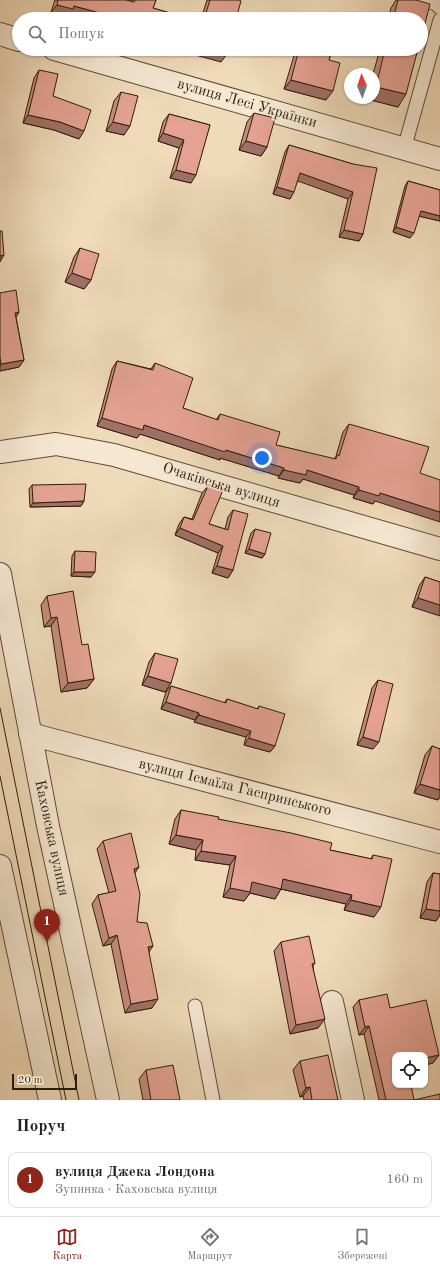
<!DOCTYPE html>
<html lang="uk">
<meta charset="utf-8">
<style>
:root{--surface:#fff;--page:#f6f6f6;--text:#222;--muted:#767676;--line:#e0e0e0;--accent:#8f2418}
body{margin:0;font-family:"Old Standard TT",serif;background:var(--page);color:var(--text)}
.controls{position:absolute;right:12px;bottom:12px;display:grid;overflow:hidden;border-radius:8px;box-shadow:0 1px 3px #0004}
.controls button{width:36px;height:36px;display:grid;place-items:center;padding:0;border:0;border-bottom:1px solid var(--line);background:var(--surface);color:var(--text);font:20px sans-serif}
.compass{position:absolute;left:344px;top:68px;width:36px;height:36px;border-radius:50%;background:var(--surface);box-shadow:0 1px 3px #0004;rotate:358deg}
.scale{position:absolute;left:12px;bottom:10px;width:65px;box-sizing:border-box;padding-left:4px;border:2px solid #2e1e07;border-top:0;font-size:11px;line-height:14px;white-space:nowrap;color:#2e1e07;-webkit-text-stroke:3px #f5e7d2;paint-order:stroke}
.you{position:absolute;left:262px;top:458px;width:14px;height:14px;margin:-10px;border:3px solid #fff;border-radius:50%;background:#1a73e8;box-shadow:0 0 0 6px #1a73e833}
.badge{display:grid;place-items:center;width:26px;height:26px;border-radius:50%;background:var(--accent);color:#fff;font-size:13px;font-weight:700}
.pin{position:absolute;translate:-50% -33px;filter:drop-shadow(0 1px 2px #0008)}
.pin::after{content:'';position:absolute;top:21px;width:14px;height:12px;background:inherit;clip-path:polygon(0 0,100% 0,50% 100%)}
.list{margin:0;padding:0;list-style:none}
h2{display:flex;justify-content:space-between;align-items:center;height:52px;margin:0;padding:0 16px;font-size:17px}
h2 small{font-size:13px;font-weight:400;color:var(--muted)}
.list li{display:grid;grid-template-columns:26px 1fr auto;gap:12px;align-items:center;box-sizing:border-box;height:56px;margin:0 8px 8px;padding:0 8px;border:1px solid var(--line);border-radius:8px}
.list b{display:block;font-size:15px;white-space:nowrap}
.list p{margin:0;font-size:13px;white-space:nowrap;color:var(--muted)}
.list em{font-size:13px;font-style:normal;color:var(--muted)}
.icon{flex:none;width:22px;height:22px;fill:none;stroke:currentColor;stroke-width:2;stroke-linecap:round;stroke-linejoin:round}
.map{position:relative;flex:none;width:440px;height:1100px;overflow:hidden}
.search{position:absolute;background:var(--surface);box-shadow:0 1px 3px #0004;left:12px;right:12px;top:12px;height:44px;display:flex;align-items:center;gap:10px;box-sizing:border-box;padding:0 14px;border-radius:22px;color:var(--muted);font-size:15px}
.sheet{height:116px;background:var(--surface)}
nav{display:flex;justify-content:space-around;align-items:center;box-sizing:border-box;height:56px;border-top:1px solid var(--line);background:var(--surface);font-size:11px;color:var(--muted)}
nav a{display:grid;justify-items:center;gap:2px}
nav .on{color:var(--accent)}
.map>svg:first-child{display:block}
</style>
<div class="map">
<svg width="440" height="1100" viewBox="0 0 440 1100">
<rect width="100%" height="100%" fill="#efdab9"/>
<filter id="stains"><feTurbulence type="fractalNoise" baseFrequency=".005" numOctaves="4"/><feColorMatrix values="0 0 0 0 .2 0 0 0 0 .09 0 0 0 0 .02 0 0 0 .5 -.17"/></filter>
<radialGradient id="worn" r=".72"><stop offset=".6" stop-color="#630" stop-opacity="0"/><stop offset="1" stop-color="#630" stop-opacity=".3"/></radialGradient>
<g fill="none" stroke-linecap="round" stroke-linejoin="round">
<defs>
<path id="lane" d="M424,0L436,4L440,8
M404,149L440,20
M195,1006L213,1100"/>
<path id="street" d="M0,34L19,40
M54,49L440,159
M0,452L56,444L114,455L440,549
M0,574L48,826L108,1100
M30,734L440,842
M0,866L50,1100
M332,1002L353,1100"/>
</defs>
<use href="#lane" stroke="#5e4d34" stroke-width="15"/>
<use href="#street" stroke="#5e4d34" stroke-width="24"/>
<use href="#lane" stroke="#f5e7d2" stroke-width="13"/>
<use href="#street" stroke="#f5e7d2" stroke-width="22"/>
<path stroke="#2e1e07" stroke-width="1" d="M0,708L79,1100
M0,776L66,1100"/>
</g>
<path fill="#c58b7f" stroke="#2e1e07" d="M55,0H126L131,1L132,0H156L153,8L190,19H89L69,14L67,16L51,12Z
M207,0H239L236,19H201Z
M396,0H398L421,19H388L391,8Z
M296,49H332L329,60L326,100L284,89Z
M380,49H418L398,107L367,99V98H374V74H373Z
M39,70L53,96L79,139L54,130L23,123L34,78Z
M121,92L124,135L106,131L114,101Z
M254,113L267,147L261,156L239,150L247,122Z
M169,114L210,125L191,183L170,178L179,148L158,141L163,122Z
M289,145L353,164L363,234L359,241L339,237L348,199L298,180L290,199L273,194L285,152Z
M408,181L440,190V221L419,216L410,238L393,232L405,186Z
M80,248L91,280L84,289L65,282L74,257Z
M0,293L19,312L16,317L24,360L19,367L0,371Z
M117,361L151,369L155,363L183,408L216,420L220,414L276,445L334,459L336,456L343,432L349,424L375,501L373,504L353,498L354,495L303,479L300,483L278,478L279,476L220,458V460L140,434L137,438L97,426L112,369Z
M32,485L84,501L81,506L30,507L29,489Z
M208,486L209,524L225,529L228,517L233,510V570L228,578L212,573L218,553L175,535L179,524L184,517L192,519L202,493Z
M255,529L265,554L262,558L245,553L251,533Z
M75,551L91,577L71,576L72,556Z
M425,577L440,582L412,607L419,586Z
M47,596L82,645L94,679L87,688L61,692L51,626L44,627L41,605Z
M155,653L171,683L165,692L142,685L149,662Z
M378,680L373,749L357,745L372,688Z
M171,686L224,703L227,699L257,709L259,706L275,746L270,752L244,745L246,737L194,722L195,720L161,709L166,692Z
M432,746L440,749V797L438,800L414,793L425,755Z
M181,810L218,819L330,850L371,859L373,855L374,917L344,910L346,904L281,889L275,899L250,893L244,901L223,897L230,865L195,860L196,850L169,844L175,819Z
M103,841L135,874L137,922L149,951L152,1008L125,1013L111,944L103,946L92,904L98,895L109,893L97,849Z
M433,873L440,874V915L436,921L420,918L427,882Z
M281,942L315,963L313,966L318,1028L290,1034L274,951Z
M359,1000L390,1008L439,1055L433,1063L425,1065V1055H395L414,1100H440H379L364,1034L359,1035L353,1007Z
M300,1061L338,1100H304L303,1096L300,1097L293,1070Z
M146,1070L180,1100H143L139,1079Z"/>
<path fill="#a07168" stroke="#2e1e07" d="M57,5L74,6L122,19H89L69,14L67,16L51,12Z
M171,49H206L227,54L221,62L188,53L187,56L170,51Z
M291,80L333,91L326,100L284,89Z
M376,87L406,94L398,107L367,99L368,98H374V89Z
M28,115L60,122L84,131L79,139L54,130L23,123Z
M113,122L130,126L124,135L106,131Z
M163,133L184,140L179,148L158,141Z
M246,141L267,147L261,156L239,150Z
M176,170L196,175L191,183L170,178Z
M300,173L353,192L348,199L295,180Z
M277,187L294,192L290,199L273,194Z
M421,211L440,216V221L418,216Z
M396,227L414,233L410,238L393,232Z
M344,230L363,234L359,241L339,237Z
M4,255L0,262V256Z
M72,273L91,280L84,289L65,282Z
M19,312L14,320L15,313Z
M24,360L19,367L0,371V366L1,364Z
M102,418L144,425L284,468L279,476L220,458V460L140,434L137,438L97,426Z
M284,470H307L359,487L354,495L303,479L300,483L278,478Z
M359,490L380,493L440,512V522L375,501L373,504L353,498Z
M84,501L81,506L30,507L33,503Z
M180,528L223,546L218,553L175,535Z
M249,549L265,554L262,558L245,553Z
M217,566L233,570L228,578L212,573Z
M74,572H95L91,577L71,576Z
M418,598L440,605V616L412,607Z
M57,617L51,626L44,627L51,618Z
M148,676L171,683L165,692L142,685Z
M94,679L87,688L61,692L68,683Z
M166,702L199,713L195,720L161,709Z
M199,715L251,731L246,737L194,722Z
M363,737L379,742L373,749L357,745Z
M249,738L275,746L270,752L244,745Z
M420,784L440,790V797L438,800L414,793Z
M176,835L203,840L196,850L169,844Z
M201,851L236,856L230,865L195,860Z
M139,867L133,876L134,869Z
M283,879L352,895L346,904L281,889L275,899L250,893L244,901L223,897L230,888L252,882Z
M351,900L381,907L374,917L344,910Z
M426,909L440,911V915L436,921L420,918Z
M117,935L111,944L103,946L109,938Z
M153,946L147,955L148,947Z
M158,999L152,1008L125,1013L131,1004Z
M325,1019L318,1028L290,1034L296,1025Z
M369,1026L364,1034L359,1035L365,1027Z
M439,1055L433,1063L425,1065V1058Z
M310,1087L303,1096L300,1097L306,1088Z"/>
<path fill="#e5a294" stroke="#2e1e07" d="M58,0H126L134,2L135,0H156L153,8L190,19H122L74,6L73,9L57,5Z
M210,0H239L241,1L236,19H204Z
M398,0H416L430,4L421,39V19H393Z
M206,49H228L227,54Z
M299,49H332L329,60L340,63L333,91L291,80Z
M385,49H418L406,94L376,87Z
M39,70L58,74L53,96L91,110L84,131L60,122L28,115Z
M121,92L138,96L130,126L113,122Z
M254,113L275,118L267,147L246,141Z
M169,114L210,125L196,175L176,170L184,140L163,133Z
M289,145L353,164L377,168L363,234L344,230L353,192L300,173L294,192L277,187Z
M408,181L440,190V216L421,211L414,233L396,227Z
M0,231H2L4,255L0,256Z
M80,248L99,254L91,280L72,273Z
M16,290L19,312L15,313L24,360L1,364L0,357V293Z
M117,361L153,370L155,363L193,378L183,408L218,420L220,414L280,432L276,445L336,459L337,455L339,456L349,424L429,447L420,473L440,480V512L380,493L379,496L359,490V487L307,470L306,475L284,470V468L226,450L225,452L144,425L143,430L102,418Z
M86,484L84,501L33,503L32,485Z
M208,486L223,490L209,524L228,530L233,510L248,514L233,570L217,566L223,546L180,528L184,517L193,520Z
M255,529L271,533L265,554L249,549Z
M75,551L96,552L95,572H74Z
M425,577L440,582V605L418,598Z
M73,591L82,645L88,644L94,679L68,683L57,617L51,618L47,596Z
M155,653L178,659L171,683L148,676Z
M378,680L393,684L379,742L363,737Z
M171,686L226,703L227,699L258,709L259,706L285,714L275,746L249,738L251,731L199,715V713L166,702Z
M432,746L440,749V790L420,784Z
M181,810L219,817L218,819L291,833L332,843L330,850L372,859L373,855L392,859L381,907L351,900L352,895L283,879L281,889L252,882L250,892L230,888L236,856L201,851L203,840L176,835Z
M131,833L139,867L134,869L140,894L137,922L147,923L153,946L148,947L158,999L131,1004L117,935L109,938L98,895L116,891L103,841Z
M433,873L440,874V911L426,909Z
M309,936L315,963L312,964L325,1019L296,1025L281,942Z
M387,994L390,1008L426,1000L439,1055L425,1058V1055H395V1085H411L414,1100L440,1094V1100H386L369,1026L365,1027L359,1000Z
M328,1055L338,1100H312L310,1087L306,1088L300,1061Z
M173,1065L180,1100H151L146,1070Z"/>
<g text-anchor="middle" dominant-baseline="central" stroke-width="3.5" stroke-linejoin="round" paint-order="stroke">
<g font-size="15" fill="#2e1e07" stroke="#f5e7d2">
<text transform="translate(247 104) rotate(16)">вулиця Лесі Українки</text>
<text transform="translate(221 486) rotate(17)">Очаківська вулиця</text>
<text transform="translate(235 788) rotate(14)">вулиця Ісмаїла Гаспринського</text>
<text transform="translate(51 838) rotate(78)">Каховська вулиця</text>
</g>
</g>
<rect width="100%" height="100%" filter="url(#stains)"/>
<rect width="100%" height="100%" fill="url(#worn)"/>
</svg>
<div class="controls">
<button><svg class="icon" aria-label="locate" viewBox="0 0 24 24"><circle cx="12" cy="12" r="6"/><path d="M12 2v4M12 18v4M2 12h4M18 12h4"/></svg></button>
</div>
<svg class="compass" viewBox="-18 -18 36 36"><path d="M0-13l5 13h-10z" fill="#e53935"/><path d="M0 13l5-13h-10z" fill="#767676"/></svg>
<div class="scale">20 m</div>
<div class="you"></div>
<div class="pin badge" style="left:47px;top:942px">1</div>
<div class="search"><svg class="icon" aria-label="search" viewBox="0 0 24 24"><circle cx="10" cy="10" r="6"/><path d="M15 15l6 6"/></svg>Пошук</div>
</div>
<section class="sheet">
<h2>Поруч<small></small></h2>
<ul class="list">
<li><span class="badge">1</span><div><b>вулиця Джека Лондона</b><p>Зупинка · Каховська вулиця</p></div><em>160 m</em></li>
</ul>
</section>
<nav>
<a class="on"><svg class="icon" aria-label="map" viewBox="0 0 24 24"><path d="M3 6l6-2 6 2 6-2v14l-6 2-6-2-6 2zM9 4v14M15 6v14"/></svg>Карта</a>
<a><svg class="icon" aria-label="directions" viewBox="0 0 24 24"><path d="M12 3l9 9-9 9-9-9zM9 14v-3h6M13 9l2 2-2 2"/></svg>Маршрут</a>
<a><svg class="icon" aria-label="saved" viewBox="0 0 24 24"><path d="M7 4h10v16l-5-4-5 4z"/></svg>Збережені</a>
</nav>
